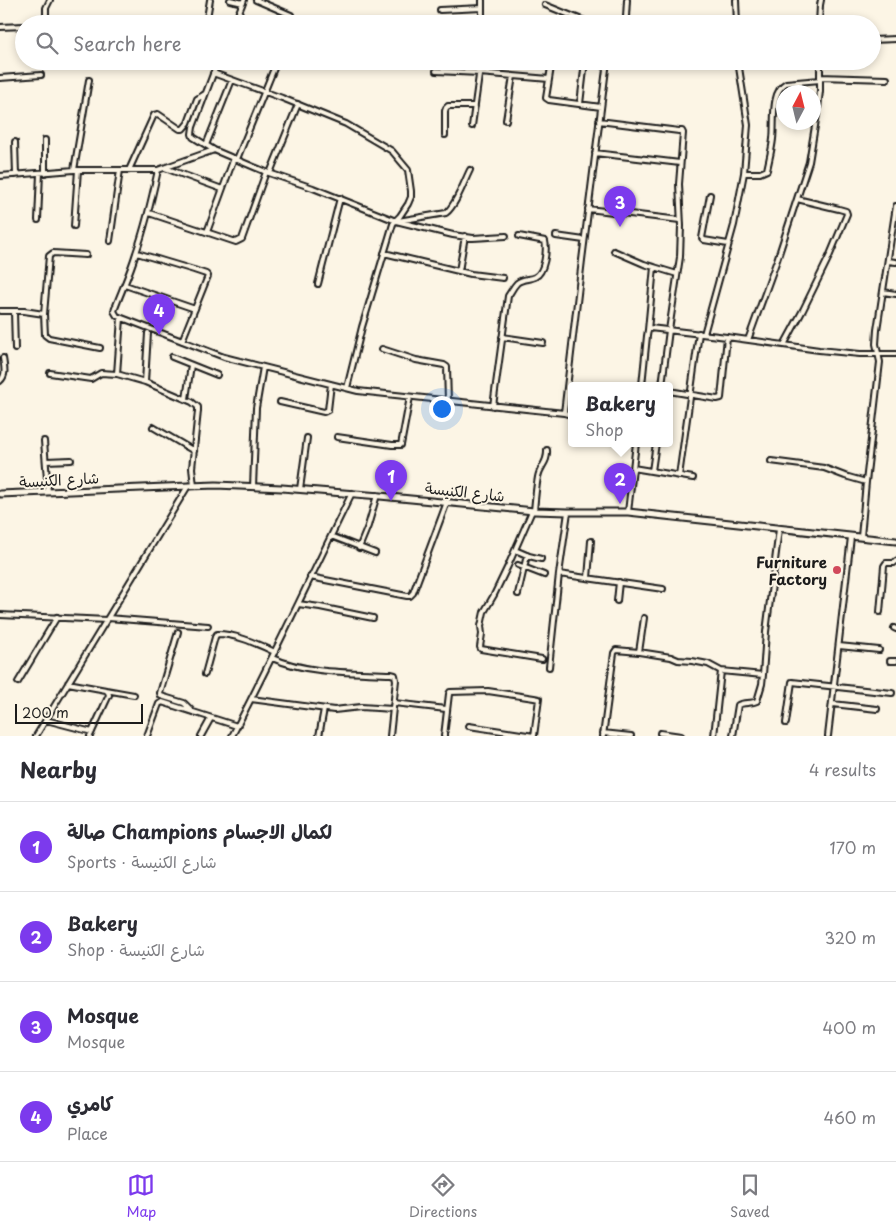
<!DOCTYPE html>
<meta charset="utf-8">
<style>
:root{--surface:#fff;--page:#f2f2f3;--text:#2b2b33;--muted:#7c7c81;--line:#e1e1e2;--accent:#7c3aed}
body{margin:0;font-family:"Playpen Sans","Playpen Sans Arabic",sans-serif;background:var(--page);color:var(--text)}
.compass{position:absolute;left:776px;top:85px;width:45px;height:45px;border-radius:50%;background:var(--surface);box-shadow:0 2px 8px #0003;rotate:7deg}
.scale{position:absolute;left:15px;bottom:12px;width:128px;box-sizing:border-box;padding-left:5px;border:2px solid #1c1c1c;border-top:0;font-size:14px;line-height:18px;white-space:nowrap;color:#1c1c1c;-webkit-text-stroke:4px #fcf5e5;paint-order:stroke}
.you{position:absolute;left:441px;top:408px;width:18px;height:18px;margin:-12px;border:4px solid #fff;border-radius:50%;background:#1a73e8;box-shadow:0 0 0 8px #1a73e833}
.badge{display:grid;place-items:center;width:32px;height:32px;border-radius:50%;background:var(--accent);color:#fff;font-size:16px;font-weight:700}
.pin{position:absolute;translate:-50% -41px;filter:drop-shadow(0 1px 2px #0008)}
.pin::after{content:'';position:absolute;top:26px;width:18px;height:15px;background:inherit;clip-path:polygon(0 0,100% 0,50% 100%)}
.popup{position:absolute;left:568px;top:382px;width:105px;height:65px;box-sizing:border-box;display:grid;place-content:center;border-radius:5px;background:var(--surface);filter:drop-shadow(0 1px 4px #0005);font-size:16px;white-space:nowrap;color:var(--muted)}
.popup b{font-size:19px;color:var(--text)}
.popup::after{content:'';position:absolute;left:50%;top:100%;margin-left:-10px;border:10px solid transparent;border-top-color:var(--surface)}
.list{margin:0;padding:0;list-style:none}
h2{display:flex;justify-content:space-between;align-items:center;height:65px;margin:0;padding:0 20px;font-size:21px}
h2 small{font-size:16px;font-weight:400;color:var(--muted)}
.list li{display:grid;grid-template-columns:32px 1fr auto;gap:15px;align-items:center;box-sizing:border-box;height:90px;padding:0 20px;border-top:1px solid var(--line)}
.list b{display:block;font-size:19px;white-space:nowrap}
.list p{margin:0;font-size:16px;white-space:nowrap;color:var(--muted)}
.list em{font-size:16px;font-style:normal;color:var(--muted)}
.icon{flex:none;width:28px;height:28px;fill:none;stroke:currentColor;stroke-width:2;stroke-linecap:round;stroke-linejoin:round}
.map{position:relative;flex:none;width:896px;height:736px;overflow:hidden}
.search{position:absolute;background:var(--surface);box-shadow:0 2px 8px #0003;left:15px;right:15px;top:15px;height:55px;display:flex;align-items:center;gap:12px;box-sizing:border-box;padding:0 18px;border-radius:28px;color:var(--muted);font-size:19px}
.sheet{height:425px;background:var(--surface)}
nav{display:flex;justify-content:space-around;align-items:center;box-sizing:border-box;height:70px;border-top:1px solid var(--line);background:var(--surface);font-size:14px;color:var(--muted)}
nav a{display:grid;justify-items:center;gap:2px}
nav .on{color:var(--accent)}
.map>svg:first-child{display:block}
</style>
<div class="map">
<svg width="896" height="736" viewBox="0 0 896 736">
<rect width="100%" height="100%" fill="#fcf5e5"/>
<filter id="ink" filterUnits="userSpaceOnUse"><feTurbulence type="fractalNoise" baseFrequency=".02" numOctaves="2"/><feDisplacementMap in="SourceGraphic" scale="10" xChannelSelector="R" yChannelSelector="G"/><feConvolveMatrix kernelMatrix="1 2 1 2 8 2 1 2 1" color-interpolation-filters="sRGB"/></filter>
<g filter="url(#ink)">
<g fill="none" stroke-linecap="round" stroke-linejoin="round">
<defs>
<path id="street" d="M230,0L243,3
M256,0L291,15L293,18L292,24
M736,0L737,24
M545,5L592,24
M440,10L482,8
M626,17L627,0
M44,24L46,21V8L50,0
M206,24L210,0
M234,24L244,0
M482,24V0
M819,24L820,5L821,0
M0,27L24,26
M872,40L896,39
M218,61L193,127L192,134L193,137L214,150L266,172L313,188L396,221L453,235L473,238L506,236
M552,61L546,98L549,100L601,107
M436,71L480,73L549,79
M213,73L282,98L346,124L392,151L408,170L411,191V197L408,204L400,216L395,221L393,224L362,327L347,388
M820,77L887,79
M0,78L41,75
M580,104L585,61
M506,120L513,76
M599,121L679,131H682L683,133L679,184L681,226L680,257L669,330L662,385
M472,126L481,61
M445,135V111L446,108L448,106H475
M15,142L16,175
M206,145L232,80
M595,153L680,163
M237,159L277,61
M165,168L222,189
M74,170L89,80
M129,170L154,115L158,114L180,129H183L188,123L197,99L205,94
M158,170C152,198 146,225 136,253C130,273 121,292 114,311L117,316L224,357L358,391L564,413L571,415
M45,173V140
M270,173L298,104
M744,173H760L767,170C769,160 772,149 773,139C775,123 770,92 786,83L820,80
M0,176L74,170H158L214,150
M710,195L702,238L704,240L728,244
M588,209L680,220
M149,213L236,242L242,239L266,172
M38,220L40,173
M398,221L446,213C456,205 464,182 470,170
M74,226L78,170
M207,232L234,158
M556,236L584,240
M110,241L120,170
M614,251L644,264L677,274
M137,253L194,270L206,274L208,276L182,341
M384,253L471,274L503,278
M86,255L53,253L49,256L44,314L45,335L49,338L100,348
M888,261L896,262
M459,271L465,236
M318,284L340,198
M125,285L195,309
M883,292L896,294
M0,311H24L44,314
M14,311L15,349
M648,330L654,267
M704,334L734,225L744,173L748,125L738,61
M502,337L543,343
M748,340L777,260L809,162L818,108L820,91V61
M784,345L803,310L829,257L847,214L846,211L839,209L797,199
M382,349L416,360L444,365L447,367L448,401
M172,357L217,375
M50,373L91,379L101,373L117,374L145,382L192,402L198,407V411L192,468L194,486
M117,374L121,318
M0,381C7,375 4,366 3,358
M145,382L148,333
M642,385L647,336L648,330L650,328L727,337L819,350L860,354H896
M669,391L717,399L721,398L727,337
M186,399L191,365
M280,402L324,412L328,410L331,384
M493,406L508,296C511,292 513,287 517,283C523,278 529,280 535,277C545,272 547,250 545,241L519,236
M564,413L582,260L607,61
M153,427L194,451
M337,437L392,445H401L410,397
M44,441L48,492
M46,461L71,460
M771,461L824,468L845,476L866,482
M633,468L693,478
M652,471L656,443
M679,476L699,333
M253,487L256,408L263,367
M300,489L307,438
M532,511L508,566L494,595L484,612L481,626L482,634L480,647L481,649L542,659
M534,511C535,500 536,488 538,477C540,466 548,463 547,450
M628,512L636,443
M331,536L375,553
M861,537L866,482L880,362L876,344L877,330L896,206
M359,548L368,526L377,495
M515,550L529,556L541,559
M518,565L544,575
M559,574L663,589
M310,577L407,596H410L413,593L447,502
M588,578L591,541
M518,594L527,555
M617,601L619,582
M298,604L320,607L373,618
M880,612L884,566L886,563H894L896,561
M0,615L107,620
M108,618L208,626
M894,628L896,629
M178,632L160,693L161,696L184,703L191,710
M839,646L879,650
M639,652L644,618
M272,658C309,674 350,672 391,674L395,675L396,680L390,736
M890,661H896
M549,667L559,574L568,512
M205,674L215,637L217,634C237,634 257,644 275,652
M763,675L766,632L779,529
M18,682L57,617
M68,683L106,690L108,692L109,695L90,736
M106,690L134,695
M251,699L334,710L361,707L393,709
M394,703L446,709
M833,704L877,709
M46,720L92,732
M786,723L792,682L892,693
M469,726L534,736
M603,733L631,736
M660,733L681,736
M36,736L188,486
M147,736L159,704L162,702L237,726
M201,736L211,718
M232,736C274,656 312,574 352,493
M319,736L324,709
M444,736L449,694L450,692L488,691L534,698L539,699L534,736
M603,736L614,653L616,650L639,652L671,657L678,660L692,661L708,664L721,671L763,675L762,684L757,701C751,704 744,702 738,705L733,736
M714,736L721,671
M828,736L851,537"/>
<path id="secondary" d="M0,494L189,486L216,485L282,488L380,496L534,511L568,512H628L896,541"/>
</defs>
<use href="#street" stroke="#1c1c1c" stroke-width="8"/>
<use href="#secondary" stroke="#1c1c1c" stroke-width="9"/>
<use href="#street" stroke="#fcf5e5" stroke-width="4"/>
<use href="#secondary" stroke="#fcf5e5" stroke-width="5"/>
</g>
</g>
<circle fill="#d1495b" stroke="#fcf5e5" stroke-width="2" cx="837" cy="570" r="5"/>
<g text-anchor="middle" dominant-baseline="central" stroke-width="4" stroke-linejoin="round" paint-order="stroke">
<g font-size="15" fill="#1c1c1c" stroke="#fcf5e5">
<text transform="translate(59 479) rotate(-3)">شارع الكنيسة</text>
<text transform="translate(465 491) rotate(6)">شارع الكنيسة</text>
</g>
<g font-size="15" font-weight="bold" fill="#1c1c1c" stroke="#fcf5e5" text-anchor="end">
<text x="827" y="561">Furniture<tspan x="827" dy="17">Factory</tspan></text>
</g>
</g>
</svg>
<svg class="compass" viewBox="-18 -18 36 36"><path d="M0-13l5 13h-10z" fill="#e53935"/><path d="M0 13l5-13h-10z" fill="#7c7c81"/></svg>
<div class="scale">200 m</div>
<div class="you"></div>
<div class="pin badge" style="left:391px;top:501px">1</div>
<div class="pin badge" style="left:620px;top:504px">2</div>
<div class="popup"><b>Bakery</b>Shop</div>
<div class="pin badge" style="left:620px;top:227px">3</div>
<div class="pin badge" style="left:159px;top:335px">4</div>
<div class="search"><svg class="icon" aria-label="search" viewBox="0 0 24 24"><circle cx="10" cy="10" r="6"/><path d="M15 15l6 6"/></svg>Search here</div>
</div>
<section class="sheet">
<h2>Nearby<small>4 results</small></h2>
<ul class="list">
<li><span class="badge">1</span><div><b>صالة Champions لكمال الاجسام</b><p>Sports · شارع الكنيسة</p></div><em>170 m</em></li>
<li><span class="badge">2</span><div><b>Bakery</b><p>Shop · شارع الكنيسة</p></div><em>320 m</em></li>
<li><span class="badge">3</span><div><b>Mosque</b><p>Mosque</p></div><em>400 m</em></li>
<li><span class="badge">4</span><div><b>كامري</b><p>Place</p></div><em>460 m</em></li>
</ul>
</section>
<nav>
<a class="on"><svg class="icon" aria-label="map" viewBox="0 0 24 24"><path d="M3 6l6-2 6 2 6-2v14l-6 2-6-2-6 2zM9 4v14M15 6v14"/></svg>Map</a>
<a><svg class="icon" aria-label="directions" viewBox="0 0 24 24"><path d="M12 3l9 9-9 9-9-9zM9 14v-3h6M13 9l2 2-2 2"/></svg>Directions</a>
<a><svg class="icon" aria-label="saved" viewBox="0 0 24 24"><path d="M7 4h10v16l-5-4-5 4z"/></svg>Saved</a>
</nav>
